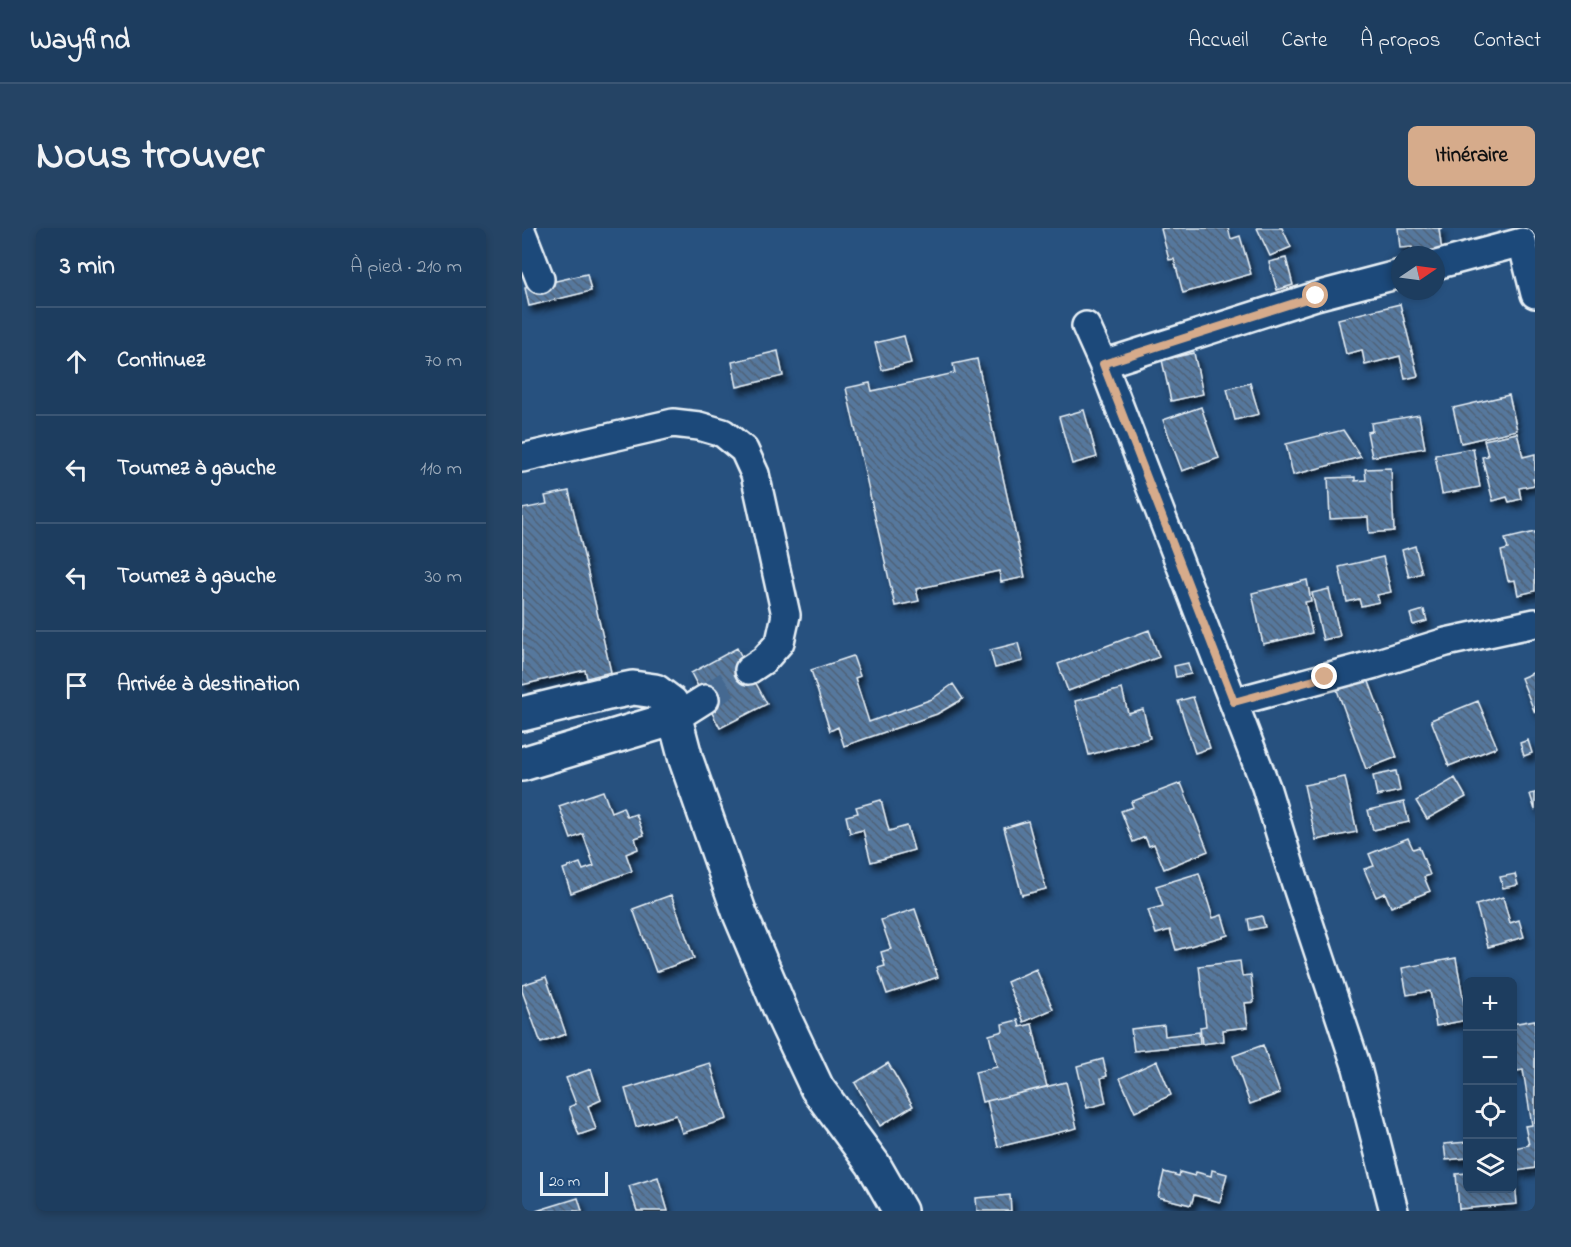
<!DOCTYPE html>
<html lang="fr">
<meta charset="utf-8">
<style>
:root{--surface:#1d3d5f;--page:#254465;--text:#f1f3f6;--muted:#a0aebd;--line:#3b5674;--accent:#d6ab8b}
body{margin:0;font-family:"Indie Flower",sans-serif;background:var(--page);color:var(--text)}
.controls{position:absolute;right:18px;bottom:18px;display:grid;overflow:hidden;border-radius:9px;box-shadow:0 3px 9px #0003}
.controls button{width:54px;height:54px;display:grid;place-items:center;padding:0;border:0;border-bottom:2px solid var(--line);background:var(--surface);color:var(--text);font:30px sans-serif}
.compass{position:absolute;left:869px;top:18px;width:54px;height:54px;border-radius:50%;background:var(--surface);box-shadow:0 3px 9px #0003;rotate:77deg}
.scale{position:absolute;left:18px;bottom:15px;width:68px;box-sizing:border-box;padding-left:6px;border:3px solid #e8f1f8;border-top:0;font-size:16px;line-height:21px;white-space:nowrap;color:#e8f1f8;-webkit-text-stroke:4px #1f4a7a;paint-order:stroke}
.stop{position:absolute;width:18px;height:18px;margin:-14px;border:4px solid #d6ab8b;border-radius:50%;background:#fff}
.stop.end{background:#d6ab8b;border-color:#fff;box-shadow:0 2px 6px #0008}
.list{margin:0;padding:0;list-style:none}
h2{display:flex;justify-content:space-between;align-items:center;height:78px;margin:0;padding:0 24px;font-size:26px}
h2 small{font-size:20px;font-weight:400;color:var(--muted)}
.list li{display:grid;grid-template-columns:39px 1fr auto;gap:18px;align-items:center;box-sizing:border-box;height:108px;padding:0 24px;border-top:2px solid var(--line)}
.list b{display:block;font-size:22px;white-space:nowrap}
.list em{font-size:20px;font-style:normal;color:var(--muted)}
.icon{flex:none;width:33px;height:33px;fill:none;stroke:currentColor;stroke-width:2;stroke-linecap:round;stroke-linejoin:round}
.map{position:relative;flex:none;width:1013px;height:983px;overflow:hidden;border-radius:9px}
header{display:flex;align-items:center;gap:36px;box-sizing:border-box;height:84px;padding:0 30px;background:var(--surface);border-bottom:2px solid var(--line)}
header strong{font-size:28px}
nav{display:flex;gap:33px;margin-inline-start:auto;font-size:21px}
.intro{display:flex;align-items:center;justify-content:space-between;box-sizing:border-box;height:144px;padding:0 36px}
h1{margin:0;font-size:42px}
.button{padding:15px 27px;border-radius:9px;background:var(--accent);color:#111;font-size:21px;font-weight:700}
main{display:flex;gap:36px;padding:0 36px}
aside{flex:1;background:var(--surface);border-radius:9px;box-shadow:0 3px 9px #0003}
.map>svg:first-child{display:block}
</style>
<header>
<strong>Wayfind</strong>
<nav><a>Accueil</a><a>Carte</a><a>À propos</a><a>Contact</a></nav>
</header>
<div class="intro"><h1>Nous trouver</h1><a class="button">Itinéraire</a></div>
<main>
<aside>
<h2>3 min<small>À pied · 210 m</small></h2>
<ul class="list">
<li><svg class="icon" aria-label="ahead" viewBox="0 0 24 24"><path d="M12 20V5M6 11l6-6 6 6"/></svg><div><b>Continuez</b></div><em>70 m</em></li>
<li><svg class="icon" aria-label="left" viewBox="0 0 24 24"><path d="M17 20v-9H6M10 6l-5 5 5 5"/></svg><div><b>Tournez à gauche</b></div><em>110 m</em></li>
<li><svg class="icon" aria-label="left" viewBox="0 0 24 24"><path d="M17 20v-9H6M10 6l-5 5 5 5"/></svg><div><b>Tournez à gauche</b></div><em>30 m</em></li>
<li><svg class="icon" aria-label="arrive" viewBox="0 0 24 24"><path d="M6 21V4h12l-3 4 3 4H6"/></svg><div><b>Arrivée à destination</b></div></li>
</ul>
</aside>
<div class="map">
<svg width="1013" height="983" viewBox="0 0 1013 983">
<defs>
<pattern id="building-back-hatch" width="6" height="6" patternUnits="userSpaceOnUse" patternTransform="scale(1.5)"><rect width="6" height="6" fill="#57789d"/><path d="M-1 5l2 2M0 0l6 6M5-1l2 2" fill="none" stroke="#4f6278"/></pattern>
<filter id="shadow"><feDropShadow dx="3.5" dy="6" stdDeviation="3" flood-color="#0009"/></filter>
</defs>
<rect width="100%" height="100%" fill="#27517f"/>
<filter id="ink" filterUnits="userSpaceOnUse"><feTurbulence type="fractalNoise" baseFrequency=".0167" numOctaves="2"/><feDisplacementMap in="SourceGraphic" scale="12" xChannelSelector="R" yChannelSelector="G"/><feConvolveMatrix kernelMatrix="1 2 1 2 8 2 1 2 1" color-interpolation-filters="sRGB"/></filter>
<g filter="url(#ink)">
<path fill="url(#building-back-hatch)" stroke="#e8f1f8" stroke-width="1.5" filter="url(#shadow)" d="M642,0H706L709,11L718,8L729,46L661,65L652,31L647,32L639,1Z
M735,0H760L769,19L748,28Z
M876,0H921L917,1L920,24L891,27L890,19L878,20Z
M764,30L771,57L755,62L747,34Z
M65,46L69,63L7,78L3,60Z
M878,76L896,148L883,151L878,128L843,137L840,122L824,126L816,91Z
M382,108L389,135L360,142L353,115Z
M256,123L261,148L215,159L210,134Z
M672,125L681,166L649,173L640,132Z
M455,131L503,349L479,354L477,343L394,361L397,373L373,378L324,160L348,155L350,163L433,145L431,136Z
M728,155L737,186L713,192L705,161Z
M987,167L995,202L939,215L931,180Z
M679,179L697,230L660,243L641,192Z
M562,182L575,229L550,236L537,189Z
M897,187L903,220L850,229L845,204L850,203L849,195Z
M821,202L839,229L771,247L764,216Z
M995,205L1001,229L1013,226V251H1011L1013,257L997,260L999,271L987,274L985,269L971,273L960,229L966,228L962,212Z
M951,220L958,259L920,266L913,227Z
M869,240L872,303L847,305L846,289L808,291L806,250L833,249V253L844,252L843,241Z
M47,263L89,444L65,450L63,442L0,457V281L25,276L23,268Z
M1013,304V363L996,367L993,352L986,353L979,323L986,321L983,311Z
M893,318L900,345L887,349L880,322Z
M861,329L869,364L855,367L857,374L839,378L837,371L825,374L817,339Z
M785,352L789,373L783,374L790,405L741,416L730,365Z
M807,361L818,408L801,412L790,365Z
M902,382L905,393L891,397L888,386Z
M627,402L637,429L546,463L536,436Z
M496,415L501,433L473,440L468,422Z
M215,420L245,476L198,500L169,445Z
M331,428L338,448L333,450L347,494L410,471L431,456L441,471L415,486L322,518L316,499L308,503L289,442Z
M666,435L669,446L654,449L652,438Z
M1013,444V485L999,450Z
M846,451L875,529L844,541L815,462Z
M600,461L606,485L621,481L628,510L567,527L553,473Z
M671,469L688,520L673,525L656,473Z
M956,473L975,519L927,538L909,492Z
M1006,512L1010,525L1002,528L998,515Z
M874,543L878,563L855,568L851,548Z
M823,549L835,604L794,612L782,557Z
M933,550L944,569L905,591L894,573Z
M659,555L686,623L642,641L632,616L627,618L623,609L611,614L599,583L611,579L609,574Z
M81,563L89,584L101,579L105,589L114,586L122,607L113,610L116,621L104,626L110,643L49,665L41,641L58,635L61,642L72,638L61,606L49,611L37,578Z
M1013,565V582L1008,566Z
M359,572L367,603L385,598L392,622L349,634L341,602L328,605L324,588L336,585L334,579Z
M882,574L887,594L851,602L846,582Z
M506,593L524,661L500,667L482,600Z
M886,610L891,621L897,619L908,647L902,649L908,663L869,679L863,665L854,669L842,641L852,638L847,626Z
M677,645L691,690L700,687L706,707L654,722L648,702L634,706L626,682L641,678L634,658Z
M993,646L996,657L981,660L978,649Z
M149,667L172,730L134,744L111,681Z
M981,669L988,695L997,692L1002,709L966,719L954,677Z
M393,681L416,749L365,766L356,740L363,738L359,724L369,721L359,692Z
M740,688L743,699L728,702L726,691Z
M934,730L945,792L914,798L908,763L885,767L880,740Z
M718,733L720,748L729,747L732,774L723,775L726,799L701,802L702,813L680,816L678,799L684,798L677,738Z
M514,741L531,781L502,794L485,754Z
M24,749L44,806L19,815L0,763V757Z
M496,792L498,799L510,796L525,859L460,874L453,844L475,839L467,807L481,803L480,796Z
M1013,792V940L995,943L992,920L1007,917L1003,898L1010,897L1001,842L995,843L990,818V796Z
M642,797L643,808L677,804L678,816L612,823L609,801Z
M741,817L758,865L728,876L711,828Z
M581,831L585,848L579,850L584,875L565,880L555,838Z
M635,833L649,867L613,884L598,850Z
M188,835L205,891L160,905L154,887L114,899L103,861Z
M366,835L391,878L358,898L333,855Z
M69,841L79,872L66,878L74,901L57,907L47,879L54,876L44,850Z
M544,854L555,900L476,919L465,873Z
M945,914V930L924,932L922,916Z
M690,942L705,946L698,974L672,967L669,977L636,969L642,944L657,948L658,944L673,948L674,944L689,948Z
M990,942H992L995,976L937,981L934,946L945,945V960H990Z
M136,949L146,983H115L107,958Z
M488,967L489,983H455L454,970Z
M56,970L60,983H14Z"/>
<g fill="none" stroke-linecap="round" stroke-linejoin="round">
<path stroke="#446991" stroke-width="27" stroke-dasharray="27 14" stroke-linecap="butt" d="M183,471L227,442"/>
<defs>
<path id="minor" d="M0,5L18,51
M914,37L1000,14L1013,66
M564,98L581,136L744,559L768,638L835,840L872,983
M581,136L794,68L878,46
M0,230L151,195L177,198L201,205L222,222L233,246L264,387L258,414L242,432L227,442
M712,474L853,436L924,414L1013,395
M153,490L183,471"/>
<path id="highway" d="M0,486L86,465L111,460L133,463L149,475L164,532L218,686L262,790L295,860L351,936L378,983
M0,536L153,490"/>
</defs>
<use href="#minor" stroke="#e8f1f8" stroke-width="32"/>
<use href="#highway" stroke="#e8f1f8" stroke-width="38"/>
<use href="#minor" stroke="#1f4a7a" stroke-width="27"/>
<use href="#highway" stroke="#1f4a7a" stroke-width="33"/>
</g>
</g>
<g fill="none" stroke-linecap="round" stroke-linejoin="round" filter="url(#ink)">
<path stroke="#d6ab8b" stroke-width="8" d="M794,68L581,136L712,474L803,449"/>
</g>
</svg>
<div class="controls">
<button>+</button>
<button>−</button>
<button><svg class="icon" aria-label="locate" viewBox="0 0 24 24"><circle cx="12" cy="12" r="6"/><path d="M12 2v4M12 18v4M2 12h4M18 12h4"/></svg></button>
<button><svg class="icon" aria-label="layers" viewBox="0 0 24 24"><path d="M12 4l9 5-9 5-9-5zM3 14l9 5 9-5"/></svg></button>
</div>
<svg class="compass" viewBox="-18 -18 36 36"><path d="M0-13l5 13h-10z" fill="#e53935"/><path d="M0 13l5-13h-10z" fill="#a0aebd"/></svg>
<div class="scale">20 m</div>
<div class="stop" style="left:794px;top:68px"></div>
<div class="stop end" style="left:803px;top:449px"></div>
</div>
</main>
